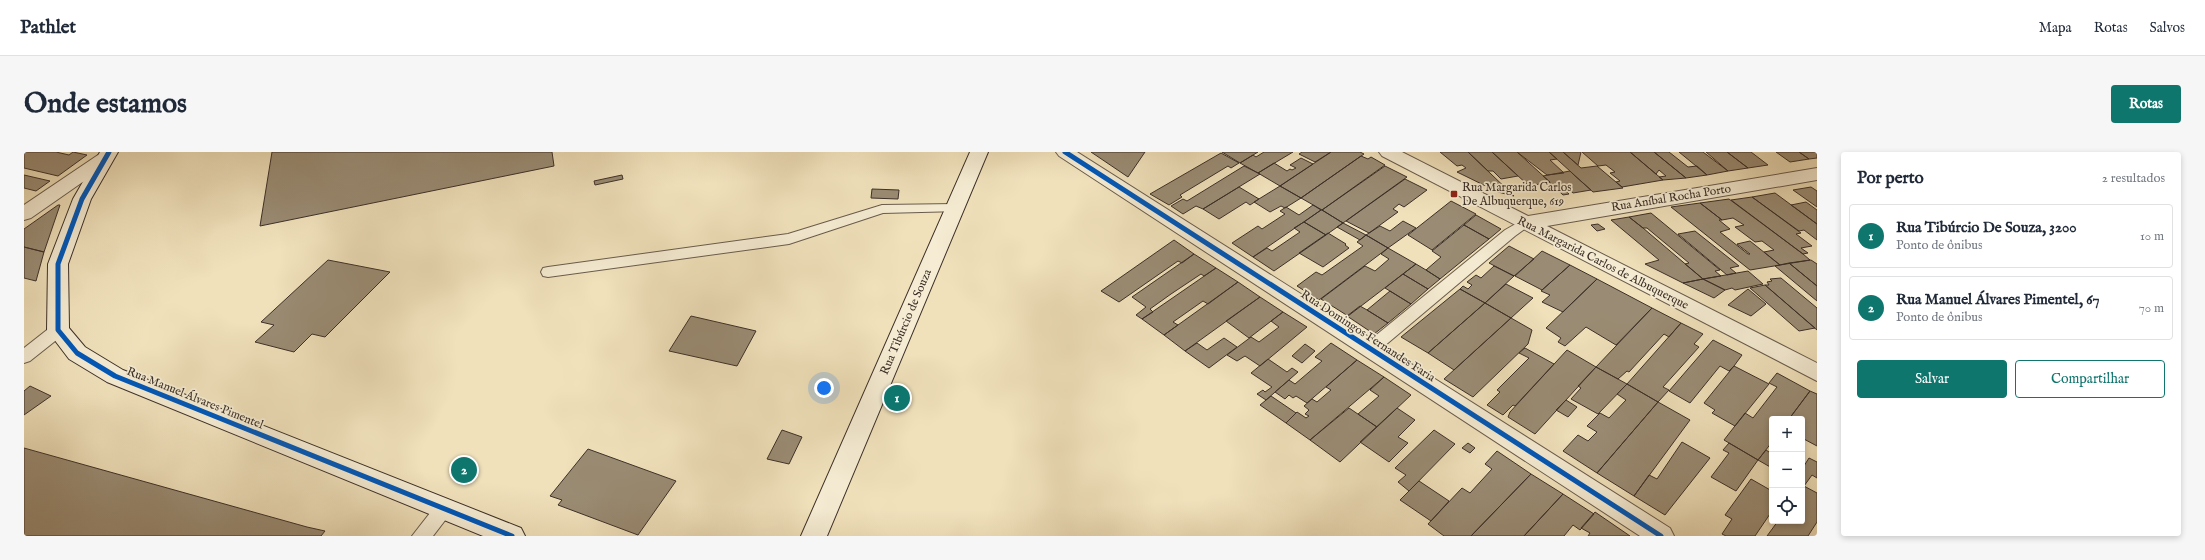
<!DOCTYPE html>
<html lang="pt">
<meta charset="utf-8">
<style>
:root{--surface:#fff;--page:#f6f6f7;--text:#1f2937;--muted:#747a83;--line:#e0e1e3;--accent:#0f766e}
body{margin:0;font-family:"IM FELL English",serif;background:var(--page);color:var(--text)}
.controls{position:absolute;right:12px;bottom:12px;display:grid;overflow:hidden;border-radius:4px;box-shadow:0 2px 6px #0003}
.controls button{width:36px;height:36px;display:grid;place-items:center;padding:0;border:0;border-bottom:1px solid var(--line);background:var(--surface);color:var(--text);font:20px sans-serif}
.you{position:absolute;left:800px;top:236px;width:14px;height:14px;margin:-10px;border:3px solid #fff;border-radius:50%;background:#1a73e8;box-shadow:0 0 0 6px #1a73e833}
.badge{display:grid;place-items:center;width:26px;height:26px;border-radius:50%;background:var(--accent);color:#fff;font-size:13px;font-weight:700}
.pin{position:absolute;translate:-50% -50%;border:2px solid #fff;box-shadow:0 1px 4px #0006}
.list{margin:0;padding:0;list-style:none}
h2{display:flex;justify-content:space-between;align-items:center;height:52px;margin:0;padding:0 16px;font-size:17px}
h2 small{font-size:13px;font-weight:400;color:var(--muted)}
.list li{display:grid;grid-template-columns:26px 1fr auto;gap:12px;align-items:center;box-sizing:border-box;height:64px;margin:0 8px 8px;padding:0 8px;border:1px solid var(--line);border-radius:4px}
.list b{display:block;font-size:15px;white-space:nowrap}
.list p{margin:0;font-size:13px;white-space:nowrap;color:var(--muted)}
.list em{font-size:13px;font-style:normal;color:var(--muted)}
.actions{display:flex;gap:8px;padding:12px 16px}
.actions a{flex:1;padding:9px 0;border:1px solid var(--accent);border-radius:4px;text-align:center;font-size:14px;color:var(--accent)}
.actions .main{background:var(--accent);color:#fff}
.icon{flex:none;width:22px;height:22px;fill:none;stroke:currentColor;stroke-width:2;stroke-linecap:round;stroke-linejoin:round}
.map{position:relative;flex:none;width:1793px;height:384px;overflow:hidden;border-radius:4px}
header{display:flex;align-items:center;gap:24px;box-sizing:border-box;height:56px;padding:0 20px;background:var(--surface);border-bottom:1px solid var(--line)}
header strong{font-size:19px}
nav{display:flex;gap:22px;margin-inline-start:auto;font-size:14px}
.intro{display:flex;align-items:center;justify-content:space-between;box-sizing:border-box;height:96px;padding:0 24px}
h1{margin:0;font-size:28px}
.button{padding:10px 18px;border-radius:4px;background:var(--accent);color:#fff;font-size:14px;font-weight:700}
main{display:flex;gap:24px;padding:0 24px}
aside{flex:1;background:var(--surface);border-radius:4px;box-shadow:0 2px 6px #0003}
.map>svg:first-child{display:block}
</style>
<header>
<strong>Pathlet</strong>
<nav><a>Mapa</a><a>Rotas</a><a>Salvos</a></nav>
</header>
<div class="intro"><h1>Onde estamos</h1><a class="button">Rotas</a></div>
<main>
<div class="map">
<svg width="1793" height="384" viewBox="0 0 1793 384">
<rect width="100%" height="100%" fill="#f0e1bb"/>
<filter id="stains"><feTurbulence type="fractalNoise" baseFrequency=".005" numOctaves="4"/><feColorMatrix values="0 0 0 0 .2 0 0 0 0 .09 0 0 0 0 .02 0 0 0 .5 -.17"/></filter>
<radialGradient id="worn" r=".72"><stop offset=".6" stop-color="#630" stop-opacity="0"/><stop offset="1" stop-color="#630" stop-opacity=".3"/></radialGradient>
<path fill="#9a8c74" stroke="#3c3028" d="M0,0H32L45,3L49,0L63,3L34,24L0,16Z
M248,0H528L530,14L236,74Z
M1067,0H1121L1104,25Z
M1198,0H1234L1216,11Z
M1240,0H1269L1234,21L1216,11L1229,3L1232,5Z
M1278,0H1307L1291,10L1275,2Z
M1307,0H1336L1340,2L1277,46L1256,34Z
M1416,0H1444L1490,44L1474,40L1433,20L1442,16L1438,13L1433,14Z
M1444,0H1468L1494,24L1477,27L1469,19H1464Z
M1468,0H1493L1526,30L1505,34Z
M1493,0H1525L1533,7L1526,8L1540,21L1523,23Z
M1525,0H1539L1557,16L1573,14L1599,36L1569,40Z
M1539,0H1557L1554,13Z
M1558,0H1606L1639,28L1598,35L1592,30L1596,29L1586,21L1591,20L1582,13L1574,14Z
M1606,0H1630L1662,26L1639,28L1635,25L1642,24L1635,18L1632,22Z
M1630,0H1645L1664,15L1673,14L1683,23L1662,26Z
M1655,0H1679L1704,19L1683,23Z
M1682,0H1703L1724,16L1704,19Z
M1703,0H1727L1744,13L1724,16Z
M1752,0H1775L1785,7L1766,10Z
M1775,0H1793V6L1785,7Z
M1197,1L1215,11L1207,16L1204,14L1156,43L1158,45L1145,53L1126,42Z
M1337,4L1344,7L1347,5L1361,13L1298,58L1277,46Z
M1277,6L1289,12L1256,34L1234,21L1250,11L1263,19L1266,17L1268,18L1272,16L1266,13Z
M1220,14L1236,22L1179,57L1172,54L1159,62L1147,54L1159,47L1163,49Z
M1361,14L1383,25L1319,71L1298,58Z
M1546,19L1551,24L1567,38L1549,41L1540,33H1536L1545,42L1539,43L1519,24Z
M0,23L26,29L12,39L0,36Z
M598,23L599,27L571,33L570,29Z
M1381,27L1403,38L1380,55L1375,52L1369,57L1374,60L1345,81L1322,69Z
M1256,34L1277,46L1261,56L1257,54L1246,60L1230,50Z
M1215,35L1235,47L1226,53L1222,50L1195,67L1179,57Z
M1787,35L1793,39V55L1769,38Z
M848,37L875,38L874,47L847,46Z
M1751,41L1793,72V88L1780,78L1775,79L1728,45Z
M1728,45L1777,81L1772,82L1788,94L1777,96L1784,101L1779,102L1707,48Z
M1705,47L1779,102L1786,108L1756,113L1740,100L1750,98L1738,89L1731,90L1711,75L1720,73L1709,66L1698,68L1676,51Z
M1427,49L1452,62L1408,98L1384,83Z
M1782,50L1793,58V72L1767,53Z
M1676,51L1698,68H1695L1706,77L1696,80L1724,102H1726L1713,92L1726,89L1756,113L1726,118L1647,55Z
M34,53H36L20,100L0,95V77Z
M1289,53L1297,58L1229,105L1208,91L1234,74L1238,77L1261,62L1256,59L1262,55L1275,63Z
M1297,58H1298L1319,71L1302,83L1280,70Z
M1627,61L1696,118L1691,119L1697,124L1679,127L1661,112L1665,111L1623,76H1619L1605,65Z
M1452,63L1477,77L1465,87L1440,73Z
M1605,65L1619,76L1679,127L1659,131L1621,112L1635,108L1587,68Z
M1379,69L1392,76L1364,96L1342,83L1356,74L1366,79Z
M1280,70L1302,83L1250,119L1229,105L1243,96L1248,99L1276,80L1270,76Z
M1319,71L1342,83L1336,88L1313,75Z
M1574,72L1581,77L1573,79L1567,73Z
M1440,73L1465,87L1416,127L1402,118L1417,105L1408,99Z
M1671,79L1715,114L1706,116L1712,121L1703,123L1654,82Z
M1304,81L1322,92L1321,93L1325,96L1299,115L1275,101Z
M1342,83L1364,96L1295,148L1273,134L1292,120L1298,123L1339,94L1333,90Z
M1150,88L1170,102L1158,111L1154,109L1095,150L1077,139Z
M1485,94L1510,107L1490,124L1465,111Z
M0,95L20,100L12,129L0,126Z
M1364,96L1392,112L1324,164L1297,147L1341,114L1351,119L1365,107L1357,102Z
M1518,99L1546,113L1518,138L1491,124Z
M1170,102L1192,116L1180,124L1177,122L1147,142L1126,157L1129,160L1118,167L1112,163L1122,155L1108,145Z
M304,108L366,120L301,185L288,182L270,200L231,190L250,173L237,170Z
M1787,108L1793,112V134L1765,111Z
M1765,111L1793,134V149L1751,114Z
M1392,112L1402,118L1416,127L1404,137L1379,122Z
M1546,113L1573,127L1539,160L1518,150L1526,143L1517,139Z
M1470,114L1490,124L1461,151L1436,137L1439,134L1444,137L1448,133L1443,130L1452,123L1457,126Z
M1192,116L1214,130L1184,152L1179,149L1149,170L1154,173L1140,183L1118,167Z
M1724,119L1739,132L1711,138L1708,136L1701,138L1679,127Z
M1379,122L1404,137L1387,152L1361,136Z
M1757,126L1793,156V178L1741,133H1745L1743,130L1748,129L1746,127Z
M1573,127L1628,156L1592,193L1562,175L1541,194L1534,190L1537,186L1522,176Z
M1679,127L1701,138L1690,146L1659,131Z
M1214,130L1236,145L1161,199L1140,183Z
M1482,132L1509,146L1487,166L1461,151Z
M1741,133L1791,176L1775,179L1726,136Z
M1436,137L1461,151L1404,201L1377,185Z
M1724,137L1742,152L1727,164L1704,153Z
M1366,139L1387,152L1364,171L1343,158Z
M1236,145L1259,160L1225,186L1202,169Z
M1461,151L1487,166L1430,218L1404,201Z
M1336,154L1343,158L1364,171L1350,182L1323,164Z
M1628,156L1657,171L1645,185L1640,182L1605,220L1603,219L1594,227L1572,215Z
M1259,160L1283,175L1236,214L1221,204L1213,209L1203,203L1227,185L1235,190L1255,175L1247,169Z
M667,164L732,179L713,214L645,199Z
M1487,166L1508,178L1504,192L1449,245L1420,227Z
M1657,171L1679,182L1670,192L1675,195L1639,235L1645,238L1634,250L1603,232Z
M1200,186L1213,195L1185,216L1161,199L1173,191L1183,198Z
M1689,188L1718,203L1710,214L1705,219L1696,214L1666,251L1645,239Z
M1307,191L1333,208L1283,251L1272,244L1269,246L1265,243L1261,247L1251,240L1265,228L1271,232L1298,209L1291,205Z
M1281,192L1291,199L1278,211L1268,204Z
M1501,196L1530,212L1491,254L1489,253L1479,263L1463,253L1476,240L1473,238L1505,206L1495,201Z
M1543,198L1572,215L1511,282L1484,265L1486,260Z
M1244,207L1263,220L1268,216L1274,220L1242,248L1233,242L1239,238L1241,240L1248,235L1227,221Z
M1333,208L1360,225L1286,288L1262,271L1273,260L1282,266L1285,264L1281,262L1285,258L1280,254L1288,247L1293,250L1307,238L1302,235Z
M1710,214L1745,232L1711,274L1688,261L1691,258L1680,251Z
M1572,215L1603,232L1574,262L1547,247L1557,236L1554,234Z
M1753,221L1786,239L1765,267H1748V290L1734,308L1700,288L1721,261L1729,266L1753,235L1745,231Z
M1360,225L1387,243L1353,275L1334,262L1355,244L1346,238Z
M1603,232L1634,250L1573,321L1539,299L1554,283L1564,289L1573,280L1563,274L1576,261L1585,266L1602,248L1593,242Z
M6,234L27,244L0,263V239Z
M1786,239L1793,242V294L1778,286V267H1765Z
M1247,244L1272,261L1262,271L1236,253Z
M1542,248L1553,255L1544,265L1532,258Z
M1634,250L1666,268L1610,344L1573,321Z
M1325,256L1353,275L1316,310L1286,288Z
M1373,256L1391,268L1374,285L1384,291L1365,310L1336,290Z
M758,278L778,285L765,312L743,307Z
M1410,278L1431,292L1385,339L1374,330L1382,323L1371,316Z
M1658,290L1686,306L1641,363L1610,344L1625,323L1633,327Z
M1444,291L1451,296L1446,301L1438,296Z
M1705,291L1734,308L1712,339L1687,325L1705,301L1699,298Z
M0,296L283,375L301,379L297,384H0Z
M564,297L652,329L614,383L534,353L538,348L526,344Z
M1742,298L1748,302V316L1734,308Z
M1473,299L1507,322L1447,384H1420L1404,372L1438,336L1446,341L1468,317L1461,312Z
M1785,306L1793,310V326L1788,323L1780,334L1778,333V317Z
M1507,322L1539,342L1500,384H1447Z
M1727,327L1748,339V359L1731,384H1702L1698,382L1708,367L1701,363Z
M1395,329L1425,349L1407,369L1376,348Z
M1778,333L1793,341V370L1784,384H1743L1754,369H1778Z
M1539,342L1570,362L1556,378L1549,373L1540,384H1500Z
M1571,360L1606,384H1564L1566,381L1557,376Z"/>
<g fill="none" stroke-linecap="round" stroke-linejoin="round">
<defs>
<path id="lane" d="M931,52L936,53L938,56L936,59L859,61L765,92L524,125L519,124L517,120L519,116L524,115L764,82L858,53Z
M1502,66L1507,68L1509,71L1491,84L1352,201L1346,203L1340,201L1338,197L1340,193L1481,78Z
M34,172L40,174L42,178L40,182L6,209L0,211V196L28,174Z
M420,350L427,352L429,358L409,384H388L413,352Z"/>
<path id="street" d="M1032,0H1053L1646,376L1650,384H1616L1035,4Z
M1355,0H1378L1504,64L1793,16V28L1523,74L1793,211V229L1358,4Z
M80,2L86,3L89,7L86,11L7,66L0,68V53L74,3Z"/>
<path id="secondary" d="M76,0H94L67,47L44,112L45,176L61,195L99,218L497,376L501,384H459L83,230L45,207L23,178L24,112L49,47Z
M946,0H964L803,384H777Z"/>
</defs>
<use href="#lane" stroke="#695c4d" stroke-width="2"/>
<use href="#street" stroke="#695c4d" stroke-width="2"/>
<use href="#secondary" stroke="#3c3028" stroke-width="2"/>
<use href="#lane" fill="#f5ecd3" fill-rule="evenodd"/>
<use href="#street" fill="#f5ecd3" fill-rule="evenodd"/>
<use href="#secondary" fill="#f5ecd3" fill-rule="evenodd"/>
<defs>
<path id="cycleway" d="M85,0L58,47L34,112V178L53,201L91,224L488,384
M1041,0L1637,384"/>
</defs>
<use href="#cycleway" stroke="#f5ecd3" stroke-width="8"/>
<use href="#cycleway" stroke="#0057b8" stroke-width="5"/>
</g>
<rect fill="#8f2418" stroke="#f5ecd3" stroke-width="1.5" x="1426" y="38" width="8" height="8" rx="2"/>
<g text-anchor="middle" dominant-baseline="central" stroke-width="3.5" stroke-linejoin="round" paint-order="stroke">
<g font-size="12" fill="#3c3028" stroke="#f5ecd3" text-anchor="start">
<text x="1438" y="35">Rua Margarida Carlos<tspan x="1438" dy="14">De Albuquerque, 619</tspan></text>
</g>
<g font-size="12" fill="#3c3028" stroke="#f5ecd3">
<text transform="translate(1647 46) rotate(-9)">Rua Aníbal Rocha Porto</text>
<text transform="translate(1579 111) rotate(27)">Rua Margarida Carlos de Albuquerque</text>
<text transform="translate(882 170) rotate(-67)">Rua Tibúrcio de Souza</text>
<text transform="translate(1344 184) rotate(33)">Rua Domingos Fernandes Faria</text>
<text transform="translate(171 246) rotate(22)">Rua Manuel Álvares Pimentel</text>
</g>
</g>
<rect width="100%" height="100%" filter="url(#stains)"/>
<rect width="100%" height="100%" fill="url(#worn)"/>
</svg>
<div class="controls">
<button>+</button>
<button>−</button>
<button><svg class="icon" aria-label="locate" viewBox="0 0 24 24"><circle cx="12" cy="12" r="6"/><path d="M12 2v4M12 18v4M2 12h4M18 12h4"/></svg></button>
</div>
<div class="you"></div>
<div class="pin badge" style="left:873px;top:246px">1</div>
<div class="pin badge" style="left:440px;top:318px">2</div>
</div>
<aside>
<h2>Por perto<small>2 resultados</small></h2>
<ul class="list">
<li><span class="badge">1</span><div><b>Rua Tibúrcio De Souza, 3200</b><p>Ponto de ônibus</p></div><em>10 m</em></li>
<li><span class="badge">2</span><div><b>Rua Manuel Álvares Pimentel, 67</b><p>Ponto de ônibus</p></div><em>70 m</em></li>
</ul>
<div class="actions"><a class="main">Salvar</a><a>Compartilhar</a></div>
</aside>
</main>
